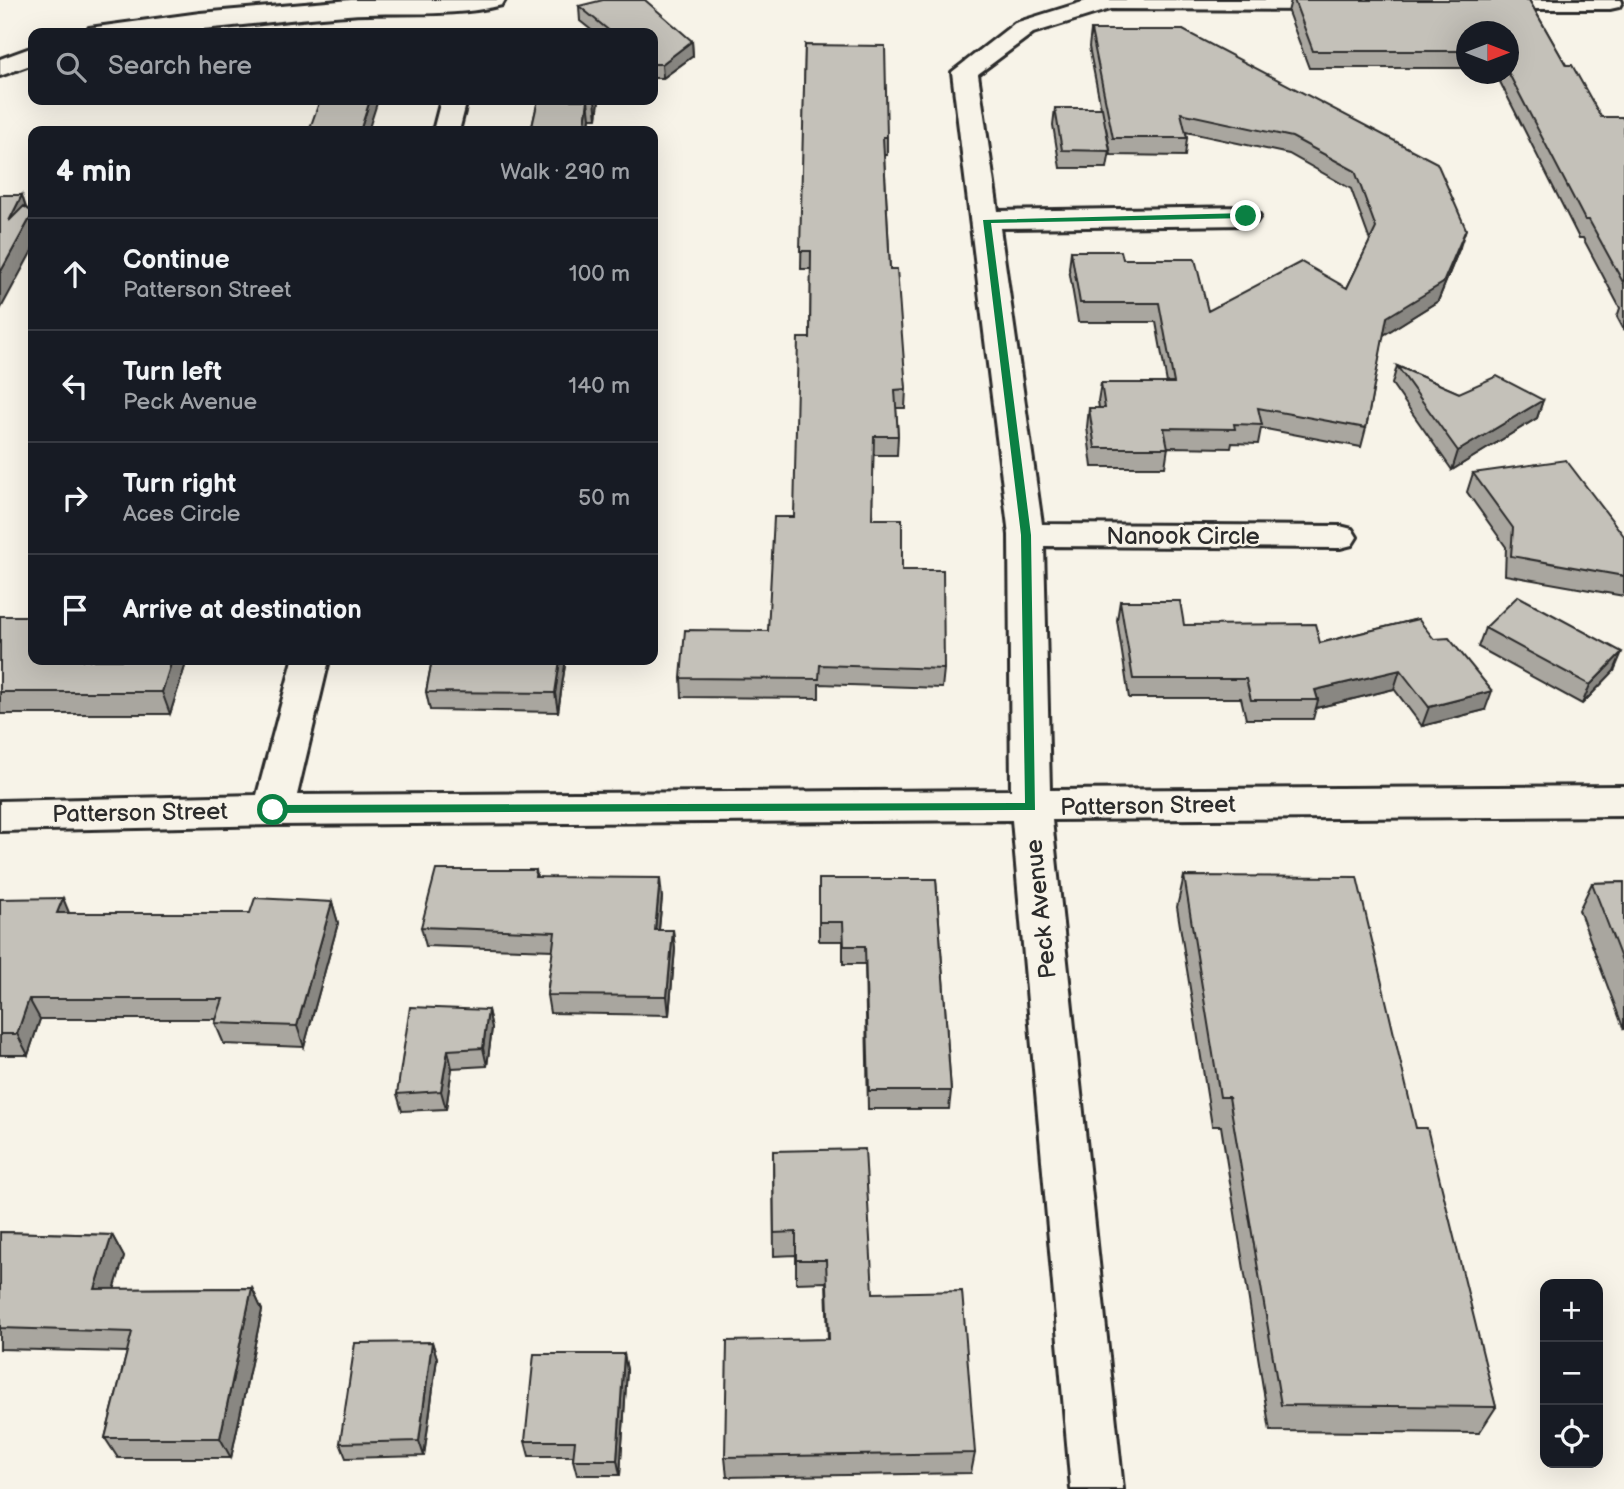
<!DOCTYPE html>
<meta charset="utf-8">
<style>
:root{--surface:#171b24;--page:#20242c;--text:#f1f3f6;--muted:#9ea1a6;--line:#363941}
body{margin:0;font-family:"Balsamiq Sans",sans-serif;background:var(--page);color:var(--text)}
.controls{position:absolute;right:21px;bottom:21px;display:grid;overflow:hidden;border-radius:14px;box-shadow:0 7px 28px #0002}
.controls button{width:63px;height:63px;display:grid;place-items:center;padding:0;border:0;border-bottom:2px solid var(--line);background:var(--surface);color:var(--text);font:35px sans-serif}
.compass{position:absolute;left:1456px;top:21px;width:63px;height:63px;border-radius:50%;background:var(--surface);box-shadow:0 7px 28px #0002;rotate:90deg}
.stop{position:absolute;width:21px;height:21px;margin:-16px;border:5px solid #0b8043;border-radius:50%;background:#fff}
.stop.end{background:#0b8043;border-color:#fff;box-shadow:0 2px 7px #0008}
.list{margin:0;padding:0;list-style:none}
h2{display:flex;justify-content:space-between;align-items:center;height:91px;margin:0;padding:0 28px;font-size:30px}
h2 small{font-size:23px;font-weight:400;color:var(--muted)}
.list li{display:grid;grid-template-columns:46px 1fr auto;gap:21px;align-items:center;box-sizing:border-box;height:112px;padding:0 28px;border-top:2px solid var(--line)}
.list b{display:block;font-size:26px;white-space:nowrap}
.list p{margin:0;font-size:23px;white-space:nowrap;color:var(--muted)}
.list em{font-size:23px;font-style:normal;color:var(--muted)}
.icon{flex:none;width:38px;height:38px;fill:none;stroke:currentColor;stroke-width:2;stroke-linecap:round;stroke-linejoin:round}
.map{position:relative;flex:none;width:1624px;height:1489px;overflow:hidden}
.search{position:absolute;background:var(--surface);box-shadow:0 7px 28px #0002;left:28px;top:28px;width:630px;height:77px;display:flex;align-items:center;gap:18px;box-sizing:border-box;padding:0 24px;border-radius:14px;color:var(--muted);font-size:26px}
.panel{position:absolute;background:var(--surface);box-shadow:0 7px 28px #0002;left:28px;top:126px;width:630px;height:539px;border-radius:14px}
.map>svg:first-child{display:block}
</style>
<div class="map">
<svg width="1624" height="1489" viewBox="0 0 1624 1489">
<rect width="100%" height="100%" fill="#f7f3e8"/>
<filter id="ink" filterUnits="userSpaceOnUse"><feTurbulence type="fractalNoise" baseFrequency=".0143" numOctaves="2"/><feDisplacementMap in="SourceGraphic" scale="14" xChannelSelector="R" yChannelSelector="G"/><feConvolveMatrix kernelMatrix="1 2 1 2 8 2 1 2 1" color-interpolation-filters="sRGB"/></filter>
<g filter="url(#ink)">
<g fill="none" stroke-linecap="round" stroke-linejoin="round">
<defs>
<path id="street" d="M351,0H505L502,5C451,18 398,11 347,15C260,21 172,37 85,33L89,28L200,13Z
M1089,0H1352L1354,3L1351,8L1342,10L1110,9L1033,33L978,74L998,211L1246,207L1256,210L1260,216L1256,222L1246,225L1000,228L1042,524L1340,526L1352,529L1357,537L1352,545L1340,548L1044,546L1050,790L1624,786V816L1052,820L1123,1489H1071L1012,820L273,825L0,831V801L257,795L293,660H329L297,795L1011,790L1009,535L952,72L1015,23Z
M1468,0H1621L1622,2L1619,7L1610,9H1479L1470,7Z
M33,47V64L0,76V59Z
M441,100H467L459,131H433Z"/>
</defs>
<use href="#street" stroke="#2b2b2b" stroke-width="6"/>
<use href="#street" fill="#f7f3e8" fill-rule="evenodd"/>
</g>
<path fill="#a9a69f" stroke="#2b2b2b" stroke-width="2" d="M1291,0H1529L1566,65L1601,117L1624,120V330L1617,317L1620,308L1583,238H1579L1496,74H1508V32H1466V68H1309L1288,12Z
M579,6L692,41L693,56L663,78H653V33H595L580,21Z
M1091,30H1183L1460,247L1438,301L1383,335L1366,428L1361,447L1261,428L1258,444L1232,443L1231,448L1168,447L1165,467H1092L1087,427L1089,408H1099L1098,401L1101,383H1167L1156,322H1078L1069,269L1071,251L1123,259L1208,311L1347,288L1370,241L1351,189L1289,154L1186,132L1187,138L1185,156L1111,155L1106,128L1110,151L1107,168H1060L1053,125L1055,108H1101L1089,47Z
M805,45L887,137V155H884L890,269L906,389L905,408H896L898,436L897,455H873L872,519L902,570L944,669L942,688L819,684V698L682,697L681,678L768,631L794,517L810,338L811,269H801Z
M538,100H599L597,118H590L588,131H531Z
M1397,366L1459,393L1543,400L1537,418L1452,470L1392,384Z
M1473,473L1624,536V596L1505,575L1506,547L1467,492Z
M1120,601L1184,625L1320,643L1418,619L1485,710L1422,726L1394,689L1316,708L1313,719H1246L1241,698H1129L1117,620Z
M0,616L187,660L170,714H0Z
M1485,628L1614,671L1582,704L1478,647Z
M432,660H564L565,665L558,712L430,710L426,692Z
M536,870L537,877L662,897L659,930H673L675,949L669,1015L550,1013L547,995L553,950L426,946L421,927Z
M1184,876L1416,1128L1496,1407L1479,1433L1270,1431L1221,1126H1212L1177,907Z
M819,879H936L951,1091L949,1109H868L865,964H843V941H819Z
M1624,882V1030L1579,910L1592,883Z
M0,899L69,913H250L332,902L338,923L304,1047L224,1044L215,1023L216,1019H40L28,1055H0Z
M488,1010L492,1028L487,1066L452,1068L446,1109L402,1111L397,1094Z
M773,1151L873,1293L975,1453L971,1473L727,1477L725,1457L828,1339L826,1282L796,1283V1255L774,1256Z
M0,1232L112,1235L124,1257L114,1289L252,1288L262,1310L231,1458H118L105,1438L127,1352L0,1349Z
M432,1342L437,1358L424,1456L346,1458L340,1443Z
M624,1354L627,1370L620,1475H577L573,1460V1456H529L525,1441Z"/>
<path fill="#898782" stroke="#2b2b2b" stroke-width="2" d="M692,41L693,56L663,78L662,64Z
M370,100H378L368,131H360Z
M588,100L590,118L588,131H584Z
M595,100H599L597,118Z
M22,195L29,217L9,221Z
M33,213V249L0,310V273Z
M1466,229L1460,247L1438,301L1382,336L1387,317Z
M1543,400L1537,418L1452,470L1458,451Z
M1622,652L1614,671L1582,704L1590,685Z
M172,660H187L170,714L162,692Z
M560,660H564L565,665L558,712L555,693Z
M1400,670L1394,689L1316,708L1318,700L1315,690Z
M1492,691L1485,710L1422,726L1429,707Z
M660,878L662,897L657,949L655,930Z
M63,898L72,920L57,913Z
M332,902L338,923L304,1047L297,1026Z
M673,930L675,949L669,1015L667,996Z
M29,999L40,1019L28,1055L17,1034Z
M488,1010L492,1028L487,1066L483,1048Z
M448,1050L452,1068L446,1109L441,1091Z
M112,1235L124,1257L108,1310L95,1289Z
M252,1288L262,1310L231,1458L220,1438Z
M432,1342L437,1358L424,1456L419,1441Z
M624,1354L627,1370L620,1475L617,1460Z"/>
<path fill="#c4c1b9" stroke="#2b2b2b" stroke-width="2" d="M603,0H645L692,41L662,64H653V33H612L579,6Z
M1294,0H1529L1566,65H1572L1601,117H1622L1624,120V284L1589,220H1585L1508,72V32H1466V51H1313Z
M346,29H393L392,33H345Z
M1091,30H1183L1437,163L1466,229L1443,283L1387,317L1366,428L1258,408L1262,425L1234,424L1235,429L1164,428L1168,448H1095L1089,408H1105L1101,383H1174L1159,303H1080L1071,251H1121L1123,259H1195L1208,311L1301,262L1347,288L1376,228L1355,171L1292,137L1181,113L1187,138H1113Z
M805,45L885,46L887,137H883L890,269H897L906,389L895,390L898,436H874L872,519H902V570H943L944,669L820,665L819,679L681,678L685,630L768,631L774,517H794L798,338H810L811,251H800Z
M320,100H370L360,131H228V130L310,128Z
M538,100H595H588L584,131H531Z
M1055,108H1102L1110,151L1062,150Z
M0,195H22L9,221L24,206L33,213L0,273Z
M1397,366L1459,393L1497,376L1543,400L1458,451Z
M1566,460L1624,536V576L1511,556L1513,528L1473,473Z
M1518,596L1622,652L1590,685L1485,628Z
M1120,601H1180L1184,625L1315,624L1320,643L1418,619L1434,639L1449,638L1492,691L1429,707L1400,670L1315,690L1318,700H1251L1246,679H1133Z
M0,616H33V660H172L162,692H0Z
M432,660H560L555,693L426,692Z
M436,870H536L535,877L660,878L655,930H673L667,996L547,995L555,932L421,927Z
M1184,876L1357,877L1416,1128H1427L1496,1407L1281,1405L1229,1097H1220Z
M819,879H936L951,1091H869L865,946H844L843,922H819Z
M1624,882V966L1592,883Z
M63,898L57,913H250L255,898L332,902L297,1026L215,1023L223,999H29L17,1034H0V899Z
M410,1007L488,1010L483,1048L448,1050L441,1091L397,1094Z
M865,1149L873,1293L962,1291L975,1453L725,1457L727,1341L829,1339L826,1260H796V1232L774,1233L773,1151Z
M0,1232L112,1235L95,1289L252,1288L220,1438H105L132,1332L0,1328Z
M432,1342L419,1441L340,1443L355,1343Z
M534,1354H624L617,1460H573L575,1441H525Z"/>
</g>
<path fill="#0b8043" d="M1246,213L1249,218L991,223L1031,535L1035,810L269,813V807L273,805L1025,803L1021,535L983,220Z"/>
<g text-anchor="middle" dominant-baseline="central" stroke-width="5" stroke-linejoin="round" paint-order="stroke">
<g font-size="24" fill="#2b2b2b" stroke="#f7f3e8">
<text x="1183" y="536">Nanook Circle</text>
<text transform="translate(1148 806) rotate(-1)">Patterson Street</text>
<text transform="translate(140 813) rotate(-1)">Patterson Street</text>
<text transform="translate(1041 909) rotate(-96)">Peck Avenue</text>
</g>
</g>
</svg>
<div class="controls">
<button>+</button>
<button>−</button>
<button><svg class="icon" aria-label="locate" viewBox="0 0 24 24"><circle cx="12" cy="12" r="6"/><path d="M12 2v4M12 18v4M2 12h4M18 12h4"/></svg></button>
</div>
<svg class="compass" viewBox="-18 -18 36 36"><path d="M0-13l5 13h-10z" fill="#e53935"/><path d="M0 13l5-13h-10z" fill="#9ea1a6"/></svg>
<div class="stop" style="left:273px;top:810px"></div>
<div class="stop end" style="left:1246px;top:216px"></div>
<div class="search"><svg class="icon" aria-label="search" viewBox="0 0 24 24"><circle cx="10" cy="10" r="6"/><path d="M15 15l6 6"/></svg>Search here</div>
<section class="panel">
<h2>4 min<small>Walk · 290 m</small></h2>
<ul class="list">
<li><svg class="icon" aria-label="ahead" viewBox="0 0 24 24"><path d="M12 20V5M6 11l6-6 6 6"/></svg><div><b>Continue</b><p>Patterson Street</p></div><em>100 m</em></li>
<li><svg class="icon" aria-label="left" viewBox="0 0 24 24"><path d="M17 20v-9H6M10 6l-5 5 5 5"/></svg><div><b>Turn left</b><p>Peck Avenue</p></div><em>140 m</em></li>
<li><svg class="icon" aria-label="right" viewBox="0 0 24 24"><path d="M7 20v-9h11M14 6l5 5-5 5"/></svg><div><b>Turn right</b><p>Aces Circle</p></div><em>50 m</em></li>
<li><svg class="icon" aria-label="arrive" viewBox="0 0 24 24"><path d="M6 21V4h12l-3 4 3 4H6"/></svg><div><b>Arrive at destination</b></div></li>
</ul>
</section>
</div>
